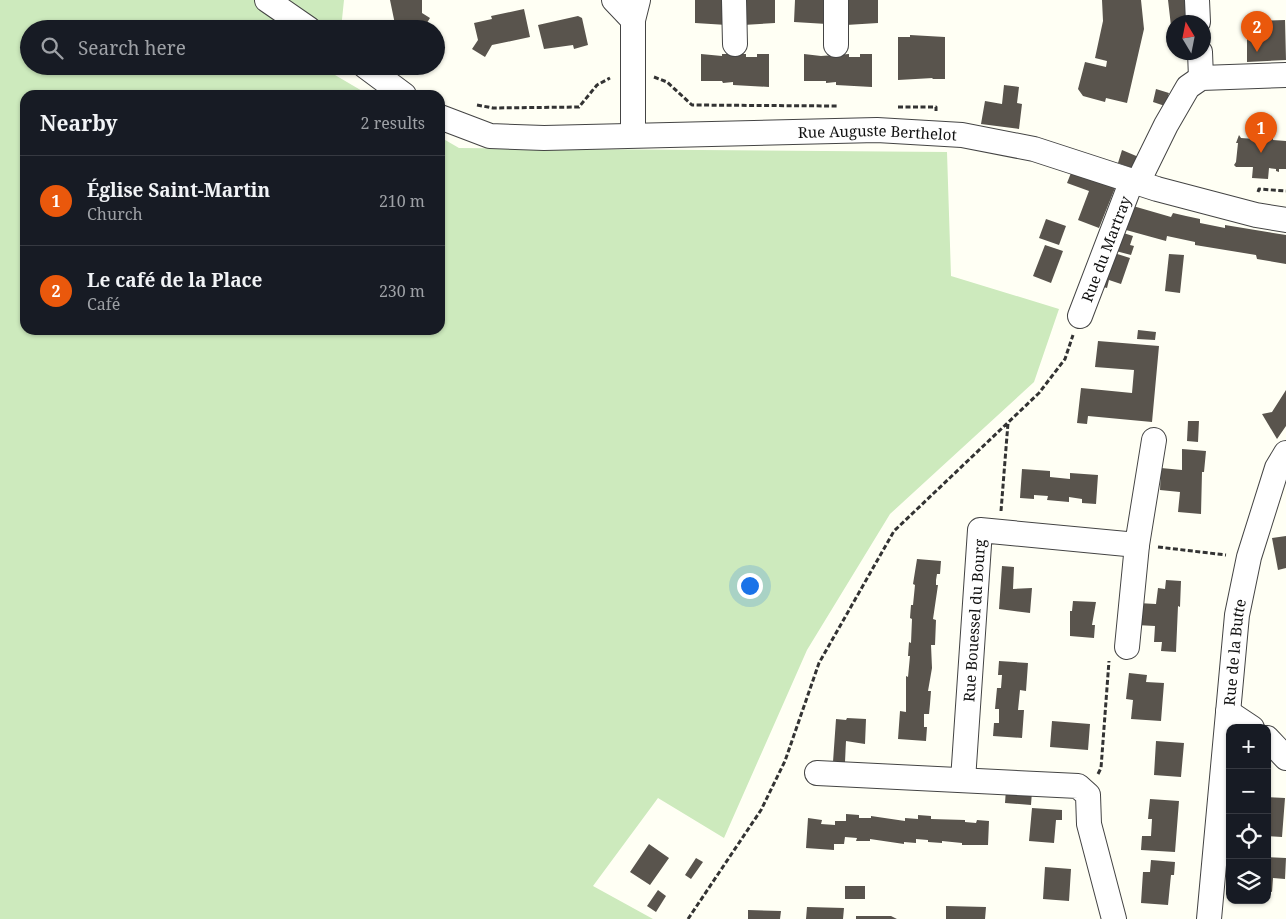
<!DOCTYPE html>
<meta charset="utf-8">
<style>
:root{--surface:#171b24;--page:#20242c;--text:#f1f3f6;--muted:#9ea1a6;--line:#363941;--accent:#ea580c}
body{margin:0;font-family:"Noto Serif",serif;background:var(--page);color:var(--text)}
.controls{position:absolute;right:15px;bottom:15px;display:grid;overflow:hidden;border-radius:10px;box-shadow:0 1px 4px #0004}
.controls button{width:45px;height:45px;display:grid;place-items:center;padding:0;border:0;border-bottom:1px solid var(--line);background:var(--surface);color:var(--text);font:25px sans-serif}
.compass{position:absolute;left:1166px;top:15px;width:45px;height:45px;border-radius:50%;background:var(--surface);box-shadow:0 1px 4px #0004;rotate:350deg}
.you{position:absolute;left:749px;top:585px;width:18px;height:18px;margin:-12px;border:4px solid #fff;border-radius:50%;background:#1a73e8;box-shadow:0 0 0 8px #1a73e833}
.badge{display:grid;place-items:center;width:32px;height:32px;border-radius:50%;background:var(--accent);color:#fff;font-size:16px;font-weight:700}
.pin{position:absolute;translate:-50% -41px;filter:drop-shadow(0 1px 2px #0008)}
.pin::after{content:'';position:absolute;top:26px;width:18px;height:15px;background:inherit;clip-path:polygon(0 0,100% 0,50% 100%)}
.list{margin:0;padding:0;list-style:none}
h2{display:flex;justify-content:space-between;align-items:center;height:65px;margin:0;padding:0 20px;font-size:21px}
h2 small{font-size:16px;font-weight:400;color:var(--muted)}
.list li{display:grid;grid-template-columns:32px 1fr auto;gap:15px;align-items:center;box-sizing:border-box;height:90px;padding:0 20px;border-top:1px solid var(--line)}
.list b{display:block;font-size:19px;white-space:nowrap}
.list p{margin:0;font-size:16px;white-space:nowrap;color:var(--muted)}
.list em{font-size:16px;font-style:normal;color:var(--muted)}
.icon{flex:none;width:28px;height:28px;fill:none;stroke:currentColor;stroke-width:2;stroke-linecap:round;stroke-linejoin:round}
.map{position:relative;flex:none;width:1286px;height:919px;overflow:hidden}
.search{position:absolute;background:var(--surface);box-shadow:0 1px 4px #0004;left:20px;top:20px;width:425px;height:55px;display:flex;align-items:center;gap:12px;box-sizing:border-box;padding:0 18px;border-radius:28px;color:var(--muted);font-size:19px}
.panel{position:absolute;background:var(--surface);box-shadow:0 1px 4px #0004;left:20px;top:90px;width:425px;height:245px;border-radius:15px}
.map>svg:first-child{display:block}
</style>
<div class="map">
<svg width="1286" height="919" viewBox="0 0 1286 919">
<rect width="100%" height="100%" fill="#fffff4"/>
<path fill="#cdeabd" d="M0,0H344L341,29H29V66H336L335,75L369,95H25V330H440V137L459,148L947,152L951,276L1059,309L1034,382L890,514L807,650L724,838L658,798L593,886L653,919H0Z"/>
<path fill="#59544d" d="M390,0H422V13L430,18L423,29H396Z
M695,0H727V25L695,23Z
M743,0H775V23L743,25Z
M795,0H827V24L794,22Z
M846,0H878V23L846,25Z
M1102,0H1141L1144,29L1127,103L1106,98L1105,102L1083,96L1078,89L1085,62L1106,67L1107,61L1095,58L1103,21Z
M1168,0H1189L1191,22H1174V52Z
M524,9L530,37L492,45L485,57L472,49L478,40L474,23L492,19L491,16Z
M578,16L582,18L588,45L574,49L573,45L544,49L538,25Z
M1285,20L1286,60L1247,62V21Z
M910,35L945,37V79H932L933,78L898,80V37H910Z
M701,54L722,56V54H746V57H757V54H769V87L733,85V82L723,83L722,81H701Z
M804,54L821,56L849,54V57H860V54H872V87L836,85V82L826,83V81H804Z
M1004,85L1019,87L1017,103L1022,104L1019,129L981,124L985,101L1002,104Z
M1156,89L1169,93L1165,106L1153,102Z
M1239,135L1241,138L1270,140V137L1273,138V140L1286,141V169H1279V172L1276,171V169L1269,168L1268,179L1252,178L1253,167H1236L1234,165L1236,162L1238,143H1236Z
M1122,150L1141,158L1135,169L1118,163Z
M1071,173L1115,188L1099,228L1078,220L1089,191L1067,183Z
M1133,206L1171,217L1173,213L1186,216L1200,219V223L1225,228V225L1286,235V264L1257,259L1256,255L1195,245V242L1167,236L1166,241L1126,230Z
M1046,219L1066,226L1059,245L1039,238Z
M1117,231L1133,236L1130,245L1134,246L1131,255L1112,250Z
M1045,245L1063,251L1051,283L1033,276Z
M1111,252L1130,258L1121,284L1109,280L1107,288L1100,286Z
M1169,254L1184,255L1180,293L1165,291Z
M1138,330L1156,332L1155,340L1137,339Z
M1098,341L1159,346L1152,422L1088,416L1087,424L1077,423L1081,388L1132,393L1134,370L1095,367Z
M1286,390V426L1277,439L1262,414L1272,412Z
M1188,421H1199L1198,442L1187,441Z
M1182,449L1206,451L1204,472H1202L1201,514L1178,512L1180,492L1160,490L1161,468L1182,470Z
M1022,469L1050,471V477L1070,479V473L1098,475L1096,504L1082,503V499L1069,497V502L1047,500L1048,496L1034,495V499L1020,498Z
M1286,536V568L1278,570L1272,538Z
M917,559L941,561L940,574H937L936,580V585H938L933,619L936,620L935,645H931L932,668L928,691H931L930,704L929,714H924V727H927L926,741L898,739L900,711L906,712V676L908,677L910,656H908L909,642L911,643L912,619L910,618L911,605H913L915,585L913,584Z
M1002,566L1014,567L1013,589L1032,588L1030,613L999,609Z
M1166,580L1181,581L1180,607L1178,606L1176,652L1161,651L1162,642H1154L1155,626L1136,625L1138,603L1156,604L1158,588L1165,589Z
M1073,601L1096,602L1092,625H1095L1094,638L1070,636V611H1072Z
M999,661L1028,663L1026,691L1020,690L1018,710H1024L1022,738L993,736L994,723H999V709H995L997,688H1001L1002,675H998Z
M1129,673L1147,675L1146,682L1164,683L1161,721L1131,719L1133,700L1126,699Z
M847,718L866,719L865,744L846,741L845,762H833L836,719L846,720Z
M1052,721L1090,724L1088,750L1050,747Z
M1156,741L1184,743L1181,777L1154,775Z
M1006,789L1032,791L1031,805L1005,803Z
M1267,797L1285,798L1282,837L1267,836Z
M1150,799L1179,801L1175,852L1141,850L1142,836H1151L1152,819H1148Z
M1032,808L1062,810V820H1056L1054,843L1029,841Z
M846,814L859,815V818H871V816L905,821V818L918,819V815L931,816V819L965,820V822L976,823L977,820L989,821L988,845H962V843L942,841V843L928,842V840L916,839V843L904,842V844L870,839V841H856L857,838L845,837L844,844H834V850L806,848L808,818L822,820L821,824L835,825V821H846Z
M649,844L669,858L650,885L630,872Z
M1267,857L1286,858L1285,879L1273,878L1272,892L1267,891Z
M696,858L703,862L691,879L685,875Z
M1151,860L1175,862L1174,875H1171L1168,905L1141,903L1143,872H1150Z
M1045,867L1071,869L1069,901L1043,899Z
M845,886H865V899H845Z
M658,890L666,896L656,912L647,906Z
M946,906L986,907L985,919H946Z
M807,907L844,908L843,919H806Z
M748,910L781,911L780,919H748Z
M856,916H891L897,919H856Z"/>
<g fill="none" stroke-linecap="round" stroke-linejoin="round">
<defs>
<g id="minor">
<path d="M267,0L309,29"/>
<path d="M614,0L633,20"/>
<path d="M734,0L735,44"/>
<path d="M836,0V45"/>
<path d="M1197,0L1198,22"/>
<path d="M1200,52L1201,78"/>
<path d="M365,66L404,95"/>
<path id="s1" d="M440,117L490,136L544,138L877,130L962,135L1034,149L1157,189L1256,215L1286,220"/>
<path d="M633,135V20L638,0"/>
<path d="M1138,182L1166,125L1188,87L1201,78L1286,75"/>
<path id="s2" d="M1080,316L1132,180"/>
<path d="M1127,647L1137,545"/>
<path d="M1228,712L1252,728"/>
<path d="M1267,738L1286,758"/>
<path d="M817,773L1078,786L1088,795L1089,824L1114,919"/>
<path id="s3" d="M963,780L980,530L1137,545L1154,440"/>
<path id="s4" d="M1209,919L1237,615L1249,557L1277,468L1286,453"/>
</g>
</defs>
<use href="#minor" stroke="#444" stroke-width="26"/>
<path stroke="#333" stroke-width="3" stroke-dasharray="5 2.5" stroke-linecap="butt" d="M654,77L667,82L692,105L837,106
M477,105L493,108L579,107L597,85L610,78
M898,107H936V111
M1258,192L1259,189L1286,191
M1001,511L1008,423
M1158,547L1226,555
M1098,774L1101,768L1109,661
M688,919L761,810L785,761L819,663L894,531L1039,393L1065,359L1073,335"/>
<use href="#minor" stroke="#fff" stroke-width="24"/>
</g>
<g text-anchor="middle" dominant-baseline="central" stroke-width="5" stroke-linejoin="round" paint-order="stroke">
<g font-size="15" fill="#111" stroke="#fff">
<text stroke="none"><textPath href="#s1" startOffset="441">Rue Auguste Berthelot</textPath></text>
<text stroke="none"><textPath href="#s2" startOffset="72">Rue du Martray</textPath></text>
<text stroke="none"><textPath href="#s3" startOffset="160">Rue Bouessel du Bourg</textPath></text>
<text stroke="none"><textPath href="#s4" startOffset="268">Rue de la Butte</textPath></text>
</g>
</g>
</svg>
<div class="controls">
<button>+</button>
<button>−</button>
<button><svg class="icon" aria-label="locate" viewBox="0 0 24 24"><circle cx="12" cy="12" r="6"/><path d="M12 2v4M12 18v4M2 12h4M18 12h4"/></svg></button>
<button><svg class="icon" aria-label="layers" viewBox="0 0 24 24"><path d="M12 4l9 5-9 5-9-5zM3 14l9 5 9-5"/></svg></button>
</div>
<svg class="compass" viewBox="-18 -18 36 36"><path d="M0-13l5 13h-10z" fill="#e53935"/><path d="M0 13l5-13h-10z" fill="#9ea1a6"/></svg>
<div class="you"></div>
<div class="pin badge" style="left:1261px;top:153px">1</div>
<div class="pin badge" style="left:1257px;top:52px">2</div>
<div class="search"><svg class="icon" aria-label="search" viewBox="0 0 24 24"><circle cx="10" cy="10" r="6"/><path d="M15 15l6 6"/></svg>Search here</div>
<section class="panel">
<h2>Nearby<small>2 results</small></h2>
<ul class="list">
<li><span class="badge">1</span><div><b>Église Saint-Martin</b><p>Church</p></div><em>210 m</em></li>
<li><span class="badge">2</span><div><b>Le café de la Place</b><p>Café</p></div><em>230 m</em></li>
</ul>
</section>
</div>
